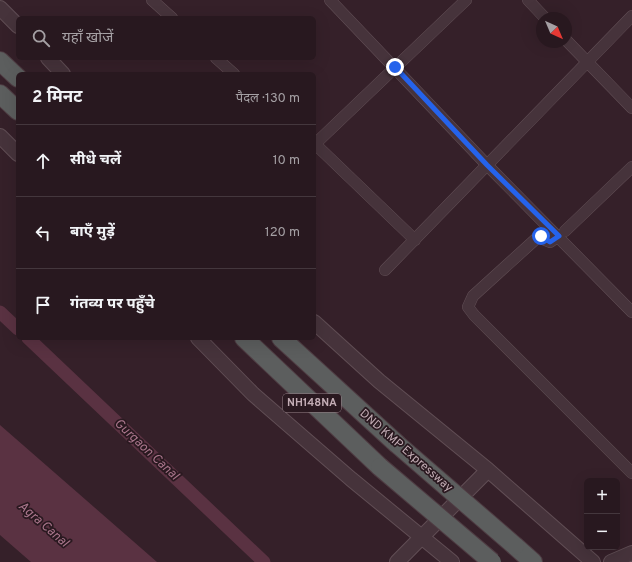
<!DOCTYPE html>
<html lang="hi">
<meta charset="utf-8">
<style>
:root{--surface:#28181f;--page:#302128;--text:#f1f3f6;--muted:#a5a0a4;--line:#44373d}
body{margin:0;font-family:Overpass,"Noto Sans Devanagari",sans-serif;background:var(--page);color:var(--text)}
.controls{position:absolute;right:12px;bottom:12px;display:grid;overflow:hidden;border-radius:6px;box-shadow:0 4px 16px #0002}
.controls button{width:36px;height:36px;display:grid;place-items:center;padding:0;border:0;border-bottom:1px solid var(--line);background:var(--surface);color:var(--text);font:20px sans-serif}
.compass{position:absolute;left:536px;top:12px;width:36px;height:36px;border-radius:50%;background:var(--surface);box-shadow:0 4px 16px #0002;rotate:136deg}
.stop{position:absolute;width:12px;height:12px;margin:-9px;border:3px solid #2563eb;border-radius:50%;background:#fff}
.stop.end{background:#2563eb;border-color:#fff;box-shadow:0 1px 4px #0008}
.list{margin:0;padding:0;list-style:none}
h2{display:flex;justify-content:space-between;align-items:center;height:52px;margin:0;padding:0 16px;font-size:17px}
h2 small{font-size:13px;font-weight:400;color:var(--muted)}
.list li{display:grid;grid-template-columns:26px 1fr auto;gap:12px;align-items:center;box-sizing:border-box;height:72px;padding:0 16px;border-top:1px solid var(--line)}
.list b{display:block;font-size:15px;white-space:nowrap}
.list em{font-size:13px;font-style:normal;color:var(--muted)}
.icon{flex:none;width:22px;height:22px;fill:none;stroke:currentColor;stroke-width:2;stroke-linecap:round;stroke-linejoin:round}
.map{position:relative;flex:none;width:632px;height:562px;overflow:hidden}
.search{position:absolute;background:var(--surface);box-shadow:0 4px 16px #0002;left:16px;top:16px;width:300px;height:44px;display:flex;align-items:center;gap:10px;box-sizing:border-box;padding:0 14px;border-radius:6px;color:var(--muted);font-size:15px}
.panel{position:absolute;background:var(--surface);box-shadow:0 4px 16px #0002;left:16px;top:72px;width:300px;height:268px;border-radius:6px}
.map>svg:first-child{display:block}
</style>
<div class="map">
<svg width="632" height="562" viewBox="0 0 632 562">
<rect width="100%" height="100%" fill="#352029"/>
<path fill="#5a3242" d="M0,425L157,562H31L0,535Z"/>
<g fill="none" stroke-linecap="round" stroke-linejoin="round">
<path stroke="#5a3242" stroke-width="13" d="M0,312L18,329
M28,338L264,562"/>
<defs>
<path id="minor" d="M152,0L172,18
M330,0L487,165L632,312
M528,0L545,18
M566,40L632,108
M216,58L234,74
M314,143L415,240
M315,144L466,0
M565,231L632,167
M559,236L550,242L538,237L473,296L468,307L474,315L632,473
M385,270L632,16"/>
<path id="tertiary" d="M0,8L18,26
M48,58L63,74
M0,136L18,154
M314,322L379,381L488,470L593,562
M198,338L253,394L351,479L452,562
M397,562L488,470
M611,562L632,553"/>
<path id="trunk" d="M0,61L18,78
M0,94L18,111
M244,338L380,467
M281,338L397,444
M515,546L533,562"/>
</defs>
<use href="#minor" stroke="#614e55" stroke-width="12"/>
<use href="#tertiary" stroke="#614e55" stroke-width="16"/>
<use href="#trunk" stroke="#4e3b42" stroke-width="20"/>
<use href="#minor" stroke="#46333b" stroke-width="11"/>
<use href="#tertiary" stroke="#46333b" stroke-width="14"/>
<use href="#trunk" stroke="#5c5e5e" stroke-width="18"/>
<defs>
<path id="trunk-bridge" d="M397,444L515,546
M380,467L492,562"/>
</defs>
<use href="#trunk-bridge" stroke="#4e3b42" stroke-width="20" stroke-linecap="butt"/>
<use href="#trunk-bridge" stroke="#5c5e5e" stroke-width="18"/>
</g>
<g fill="none" stroke-linecap="round" stroke-linejoin="round">
<path stroke="#2563eb" stroke-width="5" d="M395,67L487,165L559,236L550,242L541,236"/>
</g>
<g text-anchor="middle" dominant-baseline="central" stroke-width="3.5" stroke-linejoin="round" paint-order="stroke">
<rect fill="#2a1920" stroke="#958188" stroke-width="1" x="283" y="394" width="58" height="18" rx="3"/>
<g font-size="11" font-weight="bold" fill="#c3adb5">
<text x="312" y="403">NH148NA</text>
</g>
<g font-size="12" fill="#c3adb5" stroke="#2a1920">
<text transform="translate(406 451) rotate(41)">DND KMP Expressway</text>
</g>
<g font-size="13" font-style="italic" fill="#aa768c" stroke="#2a1920">
<text transform="translate(146 450) rotate(43)">Gurgaon Canal</text>
<text transform="translate(43 525) rotate(41)">Agra Canal</text>
</g>
</g>
</svg>
<div class="controls">
<button>+</button>
<button>−</button>
</div>
<svg class="compass" viewBox="-18 -18 36 36"><path d="M0-13l5 13h-10z" fill="#e53935"/><path d="M0 13l5-13h-10z" fill="#a5a0a4"/></svg>
<div class="stop" style="left:541px;top:236px"></div>
<div class="stop end" style="left:395px;top:67px"></div>
<div class="search"><svg class="icon" aria-label="search" viewBox="0 0 24 24"><circle cx="10" cy="10" r="6"/><path d="M15 15l6 6"/></svg>यहाँ खोजें</div>
<section class="panel">
<h2>2 मिनट<small>पैदल · 130 m</small></h2>
<ul class="list">
<li><svg class="icon" aria-label="ahead" viewBox="0 0 24 24"><path d="M12 20V5M6 11l6-6 6 6"/></svg><div><b>सीधे चलें</b></div><em>10 m</em></li>
<li><svg class="icon" aria-label="left" viewBox="0 0 24 24"><path d="M17 20v-9H6M10 6l-5 5 5 5"/></svg><div><b>बाएँ मुड़ें</b></div><em>120 m</em></li>
<li><svg class="icon" aria-label="arrive" viewBox="0 0 24 24"><path d="M6 21V4h12l-3 4 3 4H6"/></svg><div><b>गंतव्य पर पहुँचे</b></div></li>
</ul>
</section>
</div>
